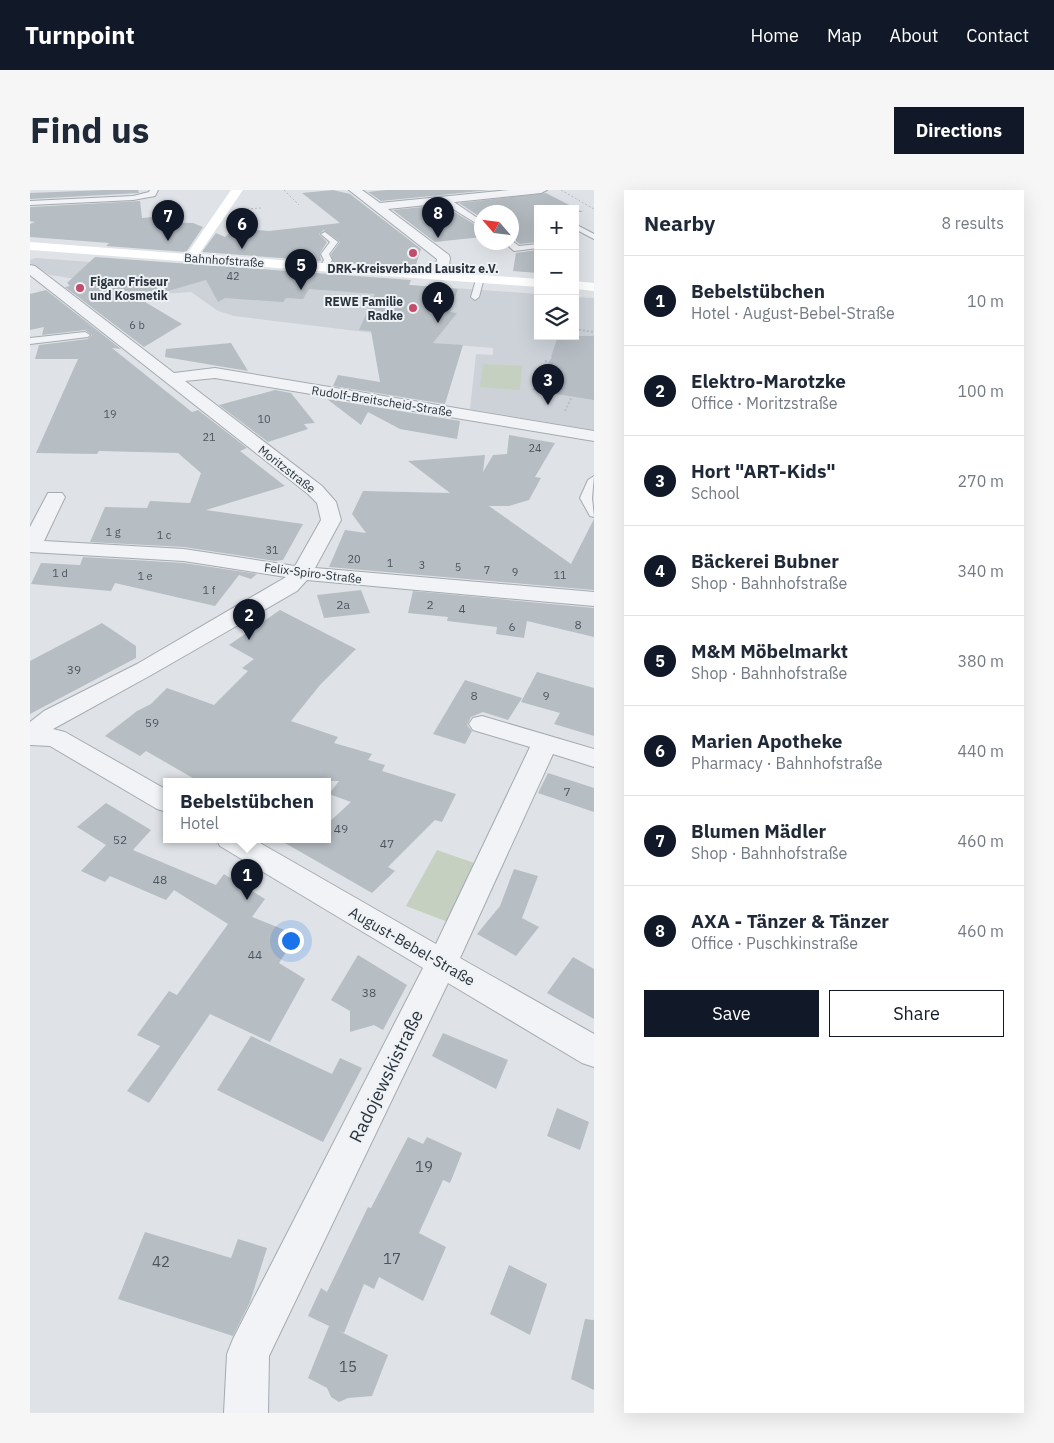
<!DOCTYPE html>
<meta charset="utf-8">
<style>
:root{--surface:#fff;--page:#f6f6f7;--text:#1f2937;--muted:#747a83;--line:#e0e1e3;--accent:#111827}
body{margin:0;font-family:"IBM Plex Sans",sans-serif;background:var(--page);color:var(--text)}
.controls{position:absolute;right:15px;top:15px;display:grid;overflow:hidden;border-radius:0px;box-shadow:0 5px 20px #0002}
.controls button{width:45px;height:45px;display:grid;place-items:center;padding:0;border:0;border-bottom:1px solid var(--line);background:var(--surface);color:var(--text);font:25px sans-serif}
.compass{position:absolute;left:444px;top:15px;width:45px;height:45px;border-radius:50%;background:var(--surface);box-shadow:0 5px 20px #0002;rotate:298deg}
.you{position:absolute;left:260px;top:750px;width:18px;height:18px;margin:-12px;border:4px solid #fff;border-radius:50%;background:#1a73e8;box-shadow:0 0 0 8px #1a73e833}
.badge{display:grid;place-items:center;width:32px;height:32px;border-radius:50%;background:var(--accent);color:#fff;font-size:16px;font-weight:700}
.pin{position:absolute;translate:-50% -41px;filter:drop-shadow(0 1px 2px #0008)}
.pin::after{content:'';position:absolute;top:26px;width:18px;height:15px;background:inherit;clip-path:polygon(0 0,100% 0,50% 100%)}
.popup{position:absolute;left:133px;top:588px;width:168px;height:65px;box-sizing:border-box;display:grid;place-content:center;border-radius:0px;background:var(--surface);filter:drop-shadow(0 1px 4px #0005);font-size:16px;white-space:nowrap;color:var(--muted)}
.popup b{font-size:19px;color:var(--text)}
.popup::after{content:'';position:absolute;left:50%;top:100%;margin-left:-10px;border:10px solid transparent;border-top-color:var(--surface)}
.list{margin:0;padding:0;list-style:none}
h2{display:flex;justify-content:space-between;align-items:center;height:65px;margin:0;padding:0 20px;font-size:21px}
h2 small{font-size:16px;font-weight:400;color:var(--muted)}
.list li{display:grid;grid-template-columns:32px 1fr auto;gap:15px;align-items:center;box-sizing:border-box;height:90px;padding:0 20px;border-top:1px solid var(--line)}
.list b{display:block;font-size:19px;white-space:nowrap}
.list p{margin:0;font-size:16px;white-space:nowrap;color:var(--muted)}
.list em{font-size:16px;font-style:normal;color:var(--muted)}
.actions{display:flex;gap:10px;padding:15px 20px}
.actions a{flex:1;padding:11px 0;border:1px solid var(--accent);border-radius:0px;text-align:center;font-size:18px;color:var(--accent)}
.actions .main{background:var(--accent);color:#fff}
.icon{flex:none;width:28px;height:28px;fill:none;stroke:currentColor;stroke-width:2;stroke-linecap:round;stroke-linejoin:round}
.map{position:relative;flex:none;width:564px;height:1223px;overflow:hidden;border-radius:0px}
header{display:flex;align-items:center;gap:30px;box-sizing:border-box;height:70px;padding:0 25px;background:var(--accent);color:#fff}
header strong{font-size:24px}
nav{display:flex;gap:28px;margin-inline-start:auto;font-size:18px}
.intro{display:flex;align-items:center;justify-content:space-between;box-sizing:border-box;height:120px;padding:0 30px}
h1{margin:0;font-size:35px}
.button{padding:12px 22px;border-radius:0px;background:var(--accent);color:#fff;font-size:18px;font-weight:700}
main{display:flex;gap:30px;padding:0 30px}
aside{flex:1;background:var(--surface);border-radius:0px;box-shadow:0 5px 20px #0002}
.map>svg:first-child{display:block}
</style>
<header>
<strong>Turnpoint</strong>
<nav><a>Home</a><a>Map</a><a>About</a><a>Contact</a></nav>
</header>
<div class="intro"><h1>Find us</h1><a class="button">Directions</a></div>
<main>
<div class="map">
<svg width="564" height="1223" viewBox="0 0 564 1223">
<rect width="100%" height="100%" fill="#dfe3e7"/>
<path fill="#cdd2d9" d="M5,68L508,104V146H545V107L564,108V240L440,219L446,164L463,165V158L400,153L401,150L204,126L188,121L161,102L104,106L59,91L20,85L0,73V70Z"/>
<path fill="#c6d0c1" d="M453,174L492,176L490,200L450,197Z
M407,660L447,674L418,732L376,716Z"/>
<path fill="#b6bdc3" d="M76,0H108L109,3L0,9V3Z
M303,0L320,4L391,59L385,78L303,72L301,64L310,52L294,40L289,44L297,52L290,63L291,71L172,62L186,43L195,47L205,38L239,41L310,33L272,3Z
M356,0H460L351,11L338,2Z
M516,3L553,22H545V19H508V52L490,54L486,51L485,43L482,44V22H452V28L429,13Z
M110,11L112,28L122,27L126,32L163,33L173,37L156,62L76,56L79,53L0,47V34L5,32L0,31V17Z
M413,15L452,39V47L405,52L363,20Z
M508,60V83L483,81L486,63Z
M65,67L381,90L379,95L428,99L420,122L427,123L403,153L433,155L415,214L303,196L308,185L350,192L341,141L329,140L345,104L279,99L273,109L256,108L253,112L195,108L188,112L176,90L110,109L152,134L114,157L35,97L40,96L37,93Z
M16,100L91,159L82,158L162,222L168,220L217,258L210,261L255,296L176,320L273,334L253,370L245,371L154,357L60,352L75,317L117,318L120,311L160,313L171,283L148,263L69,261L67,264L6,263L48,169H5L9,155L58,149L62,145L55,140L12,145L14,137L0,140V104Z
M528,146H564V210L502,200L522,167H521Z
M201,153L218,181L135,167L136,159Z
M245,200L261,203L285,233L274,234L278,239L238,252L189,215Z
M297,209L430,231L427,249L370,239L338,222L331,235Z
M479,245L525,253L505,287L511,288L499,310L479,316H459L541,374L564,329V400L299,377L315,340L336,343L322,324L333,301L420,303L378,271L455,265L453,282L463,265L477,264Z
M53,367L154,373L227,384L221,389L209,385L185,416L85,393L81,401L1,394L11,373L50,375Z
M331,400L340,423L294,428L287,405Z
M383,401L564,418V447L497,431L494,448L466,444L467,437L417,431L418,427L378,423Z
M250,420L326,459L290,495L261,531L308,547L304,553L342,564L338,570L355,575L352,581L426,604L412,632L405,630L358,677L365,681L342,703L248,649H297V634L321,612L299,604L309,591H168L116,561L110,566L75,546L107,521L121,514L137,498L184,515L218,481L212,478L224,469L199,455Z
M72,433L106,456V468L0,524V471Z
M507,482L564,498V546L524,534L530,523L491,512Z
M435,490L492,508L478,530L453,522L441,527L437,535L442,541L435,554L403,544Z
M518,583L564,598V622L508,603Z
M76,613L121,640L103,660L186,695L194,684L235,709L222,727L267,745L249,773L275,789L240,852L180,824L119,913L97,901L130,856L107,845L139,801L147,805L198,734L144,700L136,710L80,686L75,692L51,681L76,655L47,637Z
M484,679L508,686L492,728L509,737L486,766L447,744L470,716Z
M328,765L377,795L353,840L344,835L320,842V821L301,810Z
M543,767L564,779V829L517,803Z
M413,843L478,870L466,899L402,866Z
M221,846L302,884L310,868L332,878L293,952L187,900Z
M527,918L559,932L550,960L517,946Z
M378,947L393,954L397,947L432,963L420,993L413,990L389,1043L416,1057L393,1111L349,1087L344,1099L334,1094L314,1143L307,1140L358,1165L342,1206L318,1208L309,1212L301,1207L297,1198L278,1188L299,1136L278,1126L291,1098L297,1102L338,1017L341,1018Z
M115,1042L201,1068L208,1049L237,1058L220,1112L203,1146L88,1109Z
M479,1075L517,1094L500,1145L460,1124Z
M555,1129L564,1130V1200L541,1189Z"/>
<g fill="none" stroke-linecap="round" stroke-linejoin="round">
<defs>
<path id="lane" d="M120,0H128L125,6L103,10L0,15V11L103,6L119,2Z
M412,8H418L452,31V37L412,12Z
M545,34L564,44V49L545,39Z
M295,42L308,52L299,64L302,70L297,79L294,80L290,77L294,70L291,64L300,52L291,44Z
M482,51L489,56L508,54V58L484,61L474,52Z
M447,86L454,88L449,107L445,110L441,107Z
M55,142L60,145L58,147L0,154V148Z
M564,286L562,308L564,327L560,326L550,308L558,290Z"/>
<path id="street" d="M319,0H332L350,13L479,0H517L511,3L358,19L419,65L420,68L418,85L411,89L404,85L407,69Z
M0,75L5,76L144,183L185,178L564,241V251L185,188L155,191L292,296L306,312L311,330L285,378L564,402V416L277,390L267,401L123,484L23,539L35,542L137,600V622L127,619L20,556L0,555V532L14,521L107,474L256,387L154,371L0,362V337L18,303H32L35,307L14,351L154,359L265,376L291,330L287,313L278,304L0,85Z
M452,526L564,559V577L523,564L430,768L564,844V877L552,873L418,793L239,1166L238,1223H194L197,1164L203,1149L393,778L190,656L186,649H223L406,754L500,557L443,540L439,534L443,528Z"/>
</defs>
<use href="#lane" stroke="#a5aab1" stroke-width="2"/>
<use href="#street" stroke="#a5aab1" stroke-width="2"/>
<path stroke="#b9bdc2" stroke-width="1" stroke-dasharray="2 2" stroke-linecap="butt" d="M254,0L269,15
M531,0L564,19
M217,19L231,18"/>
<path stroke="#b9bdc2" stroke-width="2" stroke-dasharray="2 2" stroke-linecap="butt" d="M545,139L564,142
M515,171L560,178L554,188L564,190
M535,221L542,207"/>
<use href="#lane" fill="#f1f3f6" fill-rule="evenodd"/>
<use href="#street" fill="#f1f3f6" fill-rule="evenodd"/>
<path fill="#fff" fill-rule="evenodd" d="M201,0H213L169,64L508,89V97L0,60V52L157,64Z
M545,91L564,93V101L545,99Z"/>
</g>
<g fill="#c44c6b" stroke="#eef2f5" stroke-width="2">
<circle cx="383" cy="63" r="5"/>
<circle cx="50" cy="98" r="5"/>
<circle cx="383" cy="118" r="5"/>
</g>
<g text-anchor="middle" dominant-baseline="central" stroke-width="4" stroke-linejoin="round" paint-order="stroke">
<g font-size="11" fill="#4c555e">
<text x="203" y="86">42</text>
<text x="107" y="135">6 b</text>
<text x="80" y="224">19</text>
<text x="234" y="229">10</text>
<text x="179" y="247">21</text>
<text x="505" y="258">24</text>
<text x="83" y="342">1 g</text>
<text x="134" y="345">1 c</text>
<text x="242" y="360">31</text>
<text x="324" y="369">20</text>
<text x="360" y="373">1</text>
<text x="392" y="375">3</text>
<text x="428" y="377">5</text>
<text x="457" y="380">7</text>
<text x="485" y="382">9</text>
<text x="30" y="383">1 d</text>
<text x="530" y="385">11</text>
<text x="115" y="386">1 e</text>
<text x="179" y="400">1 f</text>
</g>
<g font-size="12" fill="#29323d" stroke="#eef2f5">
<text transform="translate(194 70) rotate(4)">Bahnhofstraße</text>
<text transform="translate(352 211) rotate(9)">Rudolf-Breitscheid-Straße</text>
<text transform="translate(257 279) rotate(38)">Moritzstraße</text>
<text transform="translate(283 383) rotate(7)">Felix-Spiro-Straße</text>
</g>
<g font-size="12" font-weight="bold" fill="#29323d" stroke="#eef2f5">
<text x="383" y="78">DRK-Kreisverband Lausitz e.V.</text>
<text x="60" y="91" text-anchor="start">Figaro Friseur<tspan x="60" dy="14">und Kosmetik</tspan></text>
<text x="373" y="111" text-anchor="end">REWE Familie<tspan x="373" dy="14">Radke</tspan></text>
</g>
<g font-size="12" fill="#4c555e">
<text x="313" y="414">2a</text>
<text x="400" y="414">2</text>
<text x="432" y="418">4</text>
<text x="548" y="434">8</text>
<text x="482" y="436">6</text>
<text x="44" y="479">39</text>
<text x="444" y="505">8</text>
<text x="516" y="505">9</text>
<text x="122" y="532">59</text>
<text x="537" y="601">7</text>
<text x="311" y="638">49</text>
<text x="90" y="649">52</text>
<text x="357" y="653">47</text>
<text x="130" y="689">48</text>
<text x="225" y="764">44</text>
<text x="339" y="802">38</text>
</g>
<g font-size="15" fill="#29323d" stroke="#eef2f5">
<text transform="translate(382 756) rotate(30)">August-Bebel-Straße</text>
</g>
<g font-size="15" fill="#4c555e">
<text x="394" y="976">19</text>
<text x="362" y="1068">17</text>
<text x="131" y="1071">42</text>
<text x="318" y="1176">15</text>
</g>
<g font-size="18" fill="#29323d" stroke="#eef2f5">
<text transform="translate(356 886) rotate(-64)">Radojewskistraße</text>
</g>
</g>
</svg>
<div class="controls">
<button>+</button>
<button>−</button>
<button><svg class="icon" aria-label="layers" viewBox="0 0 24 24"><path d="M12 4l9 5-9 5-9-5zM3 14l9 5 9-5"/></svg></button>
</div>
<svg class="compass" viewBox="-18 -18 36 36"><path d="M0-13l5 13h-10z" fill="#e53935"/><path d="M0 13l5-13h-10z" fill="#747a83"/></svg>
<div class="you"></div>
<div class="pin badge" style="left:217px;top:710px">1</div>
<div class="popup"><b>Bebelstübchen</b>Hotel</div>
<div class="pin badge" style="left:219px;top:450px">2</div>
<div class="pin badge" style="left:518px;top:215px">3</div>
<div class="pin badge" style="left:408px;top:133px">4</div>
<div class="pin badge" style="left:271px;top:100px">5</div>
<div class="pin badge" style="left:212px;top:59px">6</div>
<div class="pin badge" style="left:138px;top:51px">7</div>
<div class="pin badge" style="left:408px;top:48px">8</div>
</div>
<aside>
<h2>Nearby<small>8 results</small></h2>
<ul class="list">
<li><span class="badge">1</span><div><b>Bebelstübchen</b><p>Hotel · August-Bebel-Straße</p></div><em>10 m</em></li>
<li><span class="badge">2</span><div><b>Elektro-Marotzke</b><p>Office · Moritzstraße</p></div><em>100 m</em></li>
<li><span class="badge">3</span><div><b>Hort &quot;ART-Kids&quot;</b><p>School</p></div><em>270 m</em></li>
<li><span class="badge">4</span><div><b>Bäckerei Bubner</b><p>Shop · Bahnhofstraße</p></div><em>340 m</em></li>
<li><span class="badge">5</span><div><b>M&amp;M Möbelmarkt</b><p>Shop · Bahnhofstraße</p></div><em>380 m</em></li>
<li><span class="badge">6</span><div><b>Marien Apotheke</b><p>Pharmacy · Bahnhofstraße</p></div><em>440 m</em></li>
<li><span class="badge">7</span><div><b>Blumen Mädler</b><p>Shop · Bahnhofstraße</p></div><em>460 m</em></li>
<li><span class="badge">8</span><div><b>AXA - Tänzer &amp; Tänzer</b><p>Office · Puschkinstraße</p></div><em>460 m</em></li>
</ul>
<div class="actions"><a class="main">Save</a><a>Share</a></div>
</aside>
</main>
